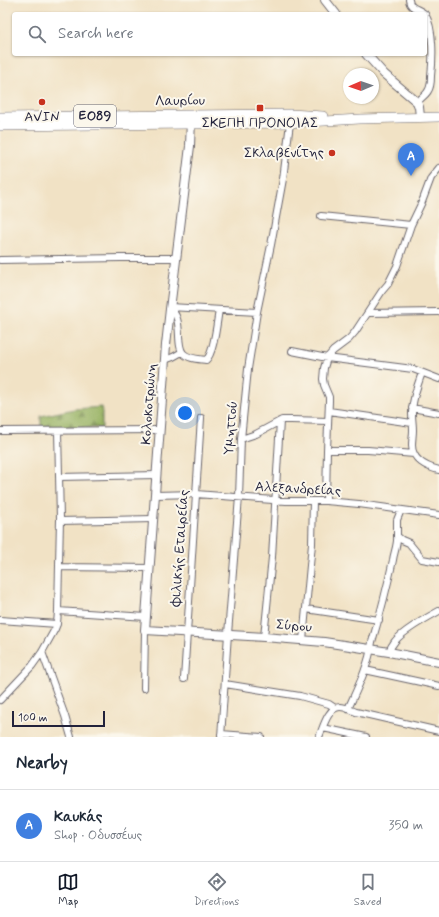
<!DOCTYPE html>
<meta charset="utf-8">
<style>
:root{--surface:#fff;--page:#f2f2f3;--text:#1f2937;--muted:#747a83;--line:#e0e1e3;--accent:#111827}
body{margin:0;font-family:Mynerve,sans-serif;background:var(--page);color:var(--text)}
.compass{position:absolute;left:343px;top:68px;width:36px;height:36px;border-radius:50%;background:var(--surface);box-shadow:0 1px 3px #0004;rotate:268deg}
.scale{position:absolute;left:12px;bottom:10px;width:93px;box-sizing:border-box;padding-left:4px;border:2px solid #22223b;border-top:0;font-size:11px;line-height:14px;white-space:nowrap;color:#22223b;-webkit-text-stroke:3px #fbf7ec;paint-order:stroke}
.you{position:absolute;left:185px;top:413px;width:14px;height:14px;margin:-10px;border:3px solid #fff;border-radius:50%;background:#1a73e8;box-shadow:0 0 0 6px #1a73e833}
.badge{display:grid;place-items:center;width:26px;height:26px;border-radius:50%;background:var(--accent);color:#fff;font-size:13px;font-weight:700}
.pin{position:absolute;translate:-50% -33px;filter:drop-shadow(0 1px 2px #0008)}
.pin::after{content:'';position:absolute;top:21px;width:14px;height:12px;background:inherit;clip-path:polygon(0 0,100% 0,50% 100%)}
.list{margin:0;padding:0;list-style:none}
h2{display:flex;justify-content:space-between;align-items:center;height:52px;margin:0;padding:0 16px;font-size:17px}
h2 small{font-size:13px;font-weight:400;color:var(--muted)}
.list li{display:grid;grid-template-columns:26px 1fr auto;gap:12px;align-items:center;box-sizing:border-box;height:72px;padding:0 16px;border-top:1px solid var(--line)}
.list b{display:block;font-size:15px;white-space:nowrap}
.list p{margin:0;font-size:13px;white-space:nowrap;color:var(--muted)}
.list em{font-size:13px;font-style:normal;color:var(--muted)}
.icon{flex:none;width:22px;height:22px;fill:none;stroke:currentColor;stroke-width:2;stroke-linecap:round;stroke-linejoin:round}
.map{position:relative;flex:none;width:439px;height:737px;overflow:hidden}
.search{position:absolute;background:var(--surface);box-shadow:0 1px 3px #0004;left:12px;right:12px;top:12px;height:44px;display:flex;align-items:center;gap:10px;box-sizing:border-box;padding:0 14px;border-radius:4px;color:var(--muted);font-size:15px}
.sheet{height:124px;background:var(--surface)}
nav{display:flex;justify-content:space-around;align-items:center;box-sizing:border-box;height:56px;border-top:1px solid var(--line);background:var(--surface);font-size:11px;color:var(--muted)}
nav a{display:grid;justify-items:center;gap:2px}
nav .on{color:var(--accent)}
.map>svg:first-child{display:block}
</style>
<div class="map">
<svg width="439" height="737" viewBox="0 0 439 737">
<defs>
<pattern id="forest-firs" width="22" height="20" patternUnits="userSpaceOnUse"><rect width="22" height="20" fill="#98b263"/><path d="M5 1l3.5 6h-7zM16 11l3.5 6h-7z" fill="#7c9053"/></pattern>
</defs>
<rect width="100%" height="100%" fill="#fbf7ec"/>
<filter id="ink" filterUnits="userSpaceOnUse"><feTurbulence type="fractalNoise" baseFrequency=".025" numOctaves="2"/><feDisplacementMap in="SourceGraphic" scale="8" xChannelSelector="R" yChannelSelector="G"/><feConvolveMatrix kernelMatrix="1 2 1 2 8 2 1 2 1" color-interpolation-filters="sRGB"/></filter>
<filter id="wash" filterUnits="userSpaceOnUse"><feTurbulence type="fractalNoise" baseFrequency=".012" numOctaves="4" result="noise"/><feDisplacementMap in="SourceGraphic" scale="16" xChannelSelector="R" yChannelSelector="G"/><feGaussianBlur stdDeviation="0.9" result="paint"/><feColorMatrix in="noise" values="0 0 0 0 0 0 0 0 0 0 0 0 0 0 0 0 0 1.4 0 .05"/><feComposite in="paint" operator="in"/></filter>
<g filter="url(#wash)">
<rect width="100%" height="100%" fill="#f1e2c5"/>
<path fill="url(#forest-firs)" stroke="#5d6a4f" d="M102,407V428H41V416L74,409Z"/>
</g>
<g filter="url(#ink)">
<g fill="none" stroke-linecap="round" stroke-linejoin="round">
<defs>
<path id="street" d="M409,0C410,9 418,8 425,14
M417,102C420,99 426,95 428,91C431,87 431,81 431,76C433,59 434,29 425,14
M321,216L411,225
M0,260L121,258H176
M170,307L257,312
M170,309C184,317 175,344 183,353C188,359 199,359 206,360C214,354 217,321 219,310
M368,313L439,312
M292,351L327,358L413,369L439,379
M165,360L173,357L182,352
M422,373C417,386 412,400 412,414C412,419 413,424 413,430C413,435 412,440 412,445C412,460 427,467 439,470
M412,408L439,413
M329,411L412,423
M0,431L160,430
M241,439L256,434L282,420H291L328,421
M327,450H368L414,454
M59,477L157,475
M155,495L196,494L286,501H326L359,504L439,515
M326,501L327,450L329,401V397L324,385L323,379L324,368L327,358L333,351L349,339L355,332L382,291L388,284L397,266L411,225L422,202L431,178L439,168
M401,510L397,520V536L402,540L409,543L422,559L439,562
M60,521L153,519
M59,567L150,568
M306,609L379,620
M58,611L146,617
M0,620L57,624
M264,637L272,557L280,421
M303,640L312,544L313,501
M42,652L65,716L71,737
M389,652C390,650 391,646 393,644C399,633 428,617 439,611
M365,670L439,686
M184,679L201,418
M225,684L300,696L329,704L335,708
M144,688L145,630
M0,700L32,666L42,652L55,629L57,624L58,611L60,519L58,431
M348,709C358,687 369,665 372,642C380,615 387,588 393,560C394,552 398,544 397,536
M323,728L366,737
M221,734L261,737
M221,737L228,634L239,497L241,439L248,369L257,312L271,245L283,179L290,123
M319,737C323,728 328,707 340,707C346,707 351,710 356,712L439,731"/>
<path id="secondary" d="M325,0L336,14
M366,54L384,74L417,102L419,107L420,117
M191,119L190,146L170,309L166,345L145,630L264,637L324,642L389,652L439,662"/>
<path id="primary" d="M0,117L290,114L323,116
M0,126L290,123L360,119L439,117"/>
</defs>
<use href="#street" stroke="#6a656b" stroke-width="8"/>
<use href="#secondary" stroke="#6a656b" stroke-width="10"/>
<use href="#primary" stroke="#6a656b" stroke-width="10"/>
<use href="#street" stroke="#fff" stroke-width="6"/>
<use href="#secondary" stroke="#fff" stroke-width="8"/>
<use href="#primary" stroke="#fff" stroke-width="9"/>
</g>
</g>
<g fill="#c8321e" stroke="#fbf7ec" stroke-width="1.5">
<circle cx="42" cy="102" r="4"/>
<rect x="256" y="104" width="8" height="8" rx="2"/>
<circle cx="332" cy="153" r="4"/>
</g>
<g text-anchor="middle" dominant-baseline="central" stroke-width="4" stroke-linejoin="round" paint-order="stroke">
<rect fill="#fbf7ec" stroke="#636270" stroke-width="1" x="74" y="105" width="42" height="22" rx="3"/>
<g font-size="13" font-weight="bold" fill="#22223b">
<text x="95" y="116">ΕΟ89</text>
</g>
<g font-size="14" fill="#22223b" stroke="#fbf7ec">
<text transform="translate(180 101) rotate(-1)">Λαυρίου</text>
<text transform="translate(149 404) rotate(-86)">Κολοκοτρώνη</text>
<text transform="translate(231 428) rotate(-86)">Υμηττού</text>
<text transform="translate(298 489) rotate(3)">Αλεξανδρείας</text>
<text transform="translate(180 548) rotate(-86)">Φιλικής Εταιρείας</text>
<text transform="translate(294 626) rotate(5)">Σύρου</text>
</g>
<g font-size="14" fill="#22223b" stroke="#fbf7ec">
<text x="42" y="117">AVIN</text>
<text x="260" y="123">ΣΚΕΠΗ ΠΡΟΝΟΙΑΣ</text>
<text x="324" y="153" text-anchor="end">Σκλαβενίτης</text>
</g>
</g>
</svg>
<svg class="compass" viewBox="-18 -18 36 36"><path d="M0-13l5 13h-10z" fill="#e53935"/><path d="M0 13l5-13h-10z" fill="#747a83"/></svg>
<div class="scale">100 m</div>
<div class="you"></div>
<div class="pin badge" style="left:411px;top:176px;background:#3f7fe0">A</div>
<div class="search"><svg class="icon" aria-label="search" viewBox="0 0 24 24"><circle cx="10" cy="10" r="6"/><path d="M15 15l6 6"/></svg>Search here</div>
</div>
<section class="sheet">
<h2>Nearby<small></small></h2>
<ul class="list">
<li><span class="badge" style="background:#3f7fe0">A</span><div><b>Καυκάς</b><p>Shop · Οδυσσέως</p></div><em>350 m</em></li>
</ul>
</section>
<nav>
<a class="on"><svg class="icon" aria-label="map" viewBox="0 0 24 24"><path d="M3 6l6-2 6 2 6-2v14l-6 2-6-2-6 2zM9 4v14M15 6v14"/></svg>Map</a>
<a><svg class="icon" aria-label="directions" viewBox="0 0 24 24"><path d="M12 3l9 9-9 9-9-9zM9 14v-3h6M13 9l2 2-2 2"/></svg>Directions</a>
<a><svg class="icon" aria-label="saved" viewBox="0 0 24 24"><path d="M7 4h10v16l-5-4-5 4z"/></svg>Saved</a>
</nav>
